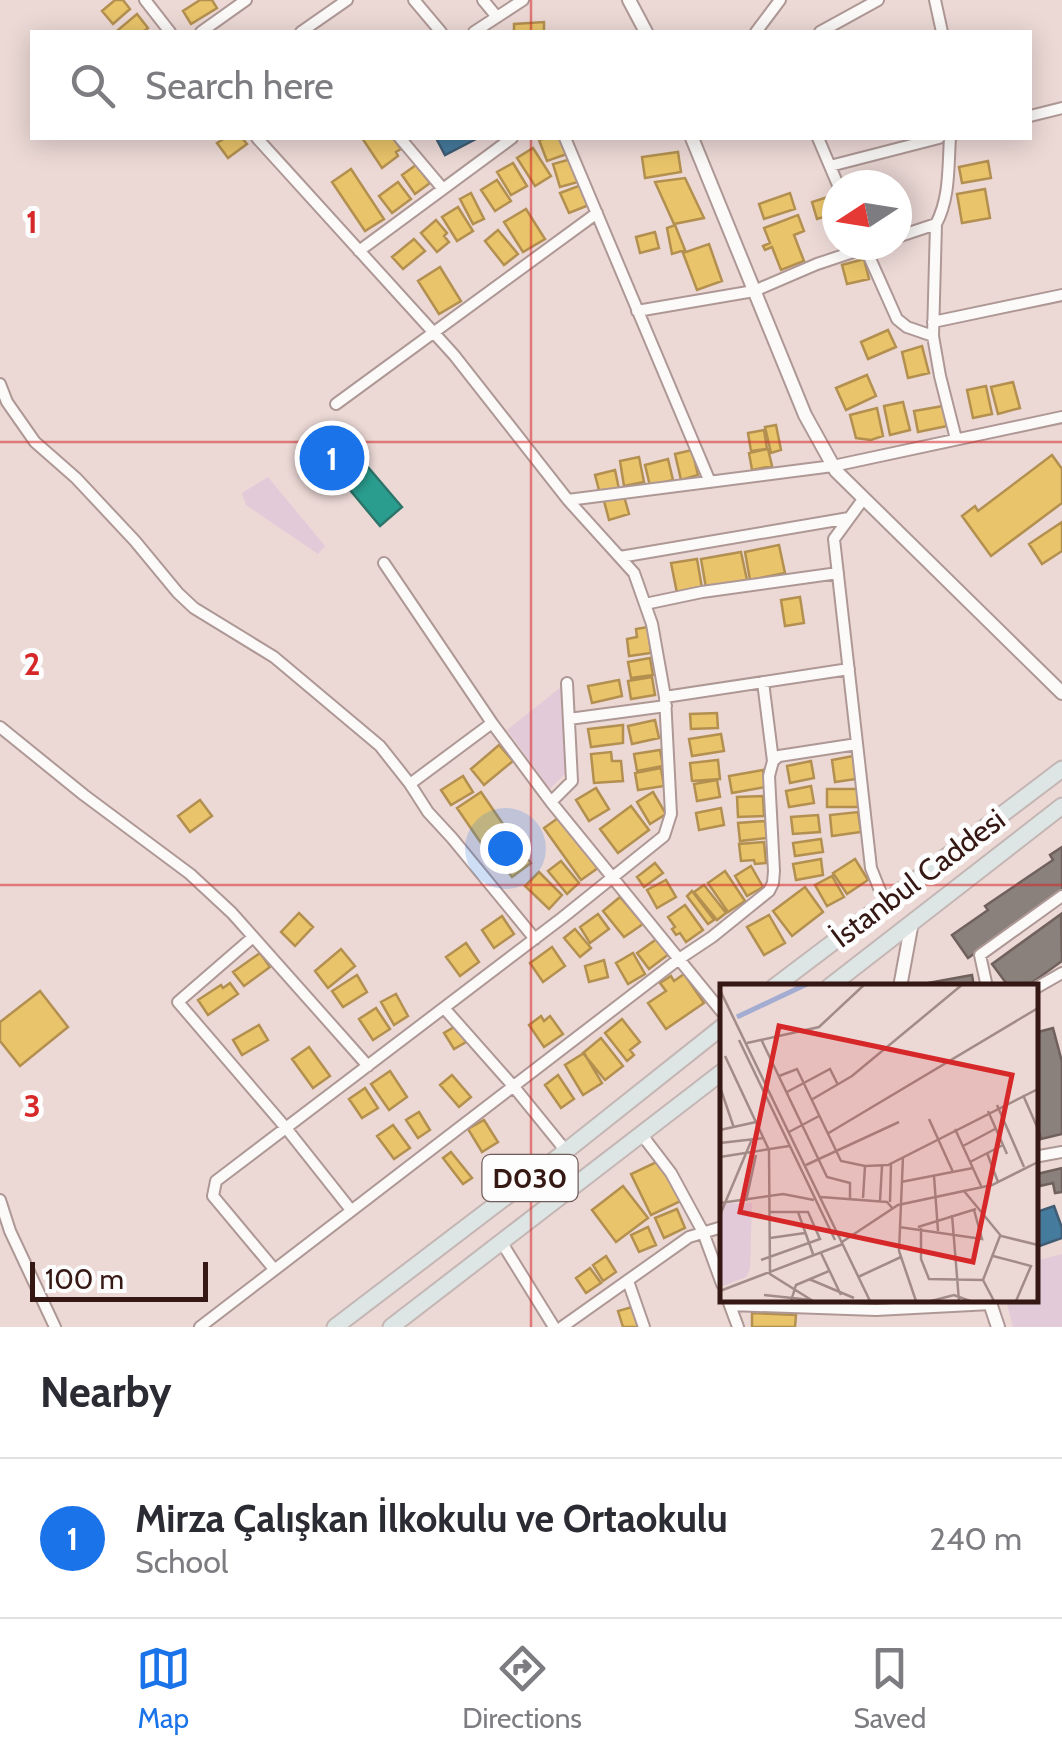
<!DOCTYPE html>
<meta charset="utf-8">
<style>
:root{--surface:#fff;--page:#f2f2f3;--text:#2b2b33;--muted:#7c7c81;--line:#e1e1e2;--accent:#1a73e8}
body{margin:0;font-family:Cabin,sans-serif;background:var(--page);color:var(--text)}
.compass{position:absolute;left:822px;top:170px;width:90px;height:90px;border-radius:50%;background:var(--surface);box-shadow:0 5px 25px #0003;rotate:258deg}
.scale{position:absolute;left:30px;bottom:25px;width:178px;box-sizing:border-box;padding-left:10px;border:5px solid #351713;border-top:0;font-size:28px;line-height:35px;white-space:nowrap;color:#351713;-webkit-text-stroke:8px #fdfdfd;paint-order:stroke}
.you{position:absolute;left:505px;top:848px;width:35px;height:35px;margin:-25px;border:8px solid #fff;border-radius:50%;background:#1a73e8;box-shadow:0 0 0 15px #1a73e833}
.badge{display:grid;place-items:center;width:65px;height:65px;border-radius:50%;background:var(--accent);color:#fff;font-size:32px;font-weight:700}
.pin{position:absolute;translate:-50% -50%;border:5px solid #fff;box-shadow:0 2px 10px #0006}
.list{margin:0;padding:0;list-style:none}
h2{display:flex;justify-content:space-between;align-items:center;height:130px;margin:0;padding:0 40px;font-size:42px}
h2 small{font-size:32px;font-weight:400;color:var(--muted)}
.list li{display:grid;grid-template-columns:65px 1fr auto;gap:30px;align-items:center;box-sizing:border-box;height:160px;padding:0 40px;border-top:2px solid var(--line)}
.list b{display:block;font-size:38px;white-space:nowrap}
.list p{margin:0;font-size:32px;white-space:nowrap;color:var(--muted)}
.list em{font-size:32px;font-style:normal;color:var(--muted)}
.icon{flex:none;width:55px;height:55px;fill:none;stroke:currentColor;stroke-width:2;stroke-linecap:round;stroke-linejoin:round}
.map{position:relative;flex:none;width:1062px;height:1327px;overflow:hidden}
.search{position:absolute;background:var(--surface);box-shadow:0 5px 25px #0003;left:30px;right:30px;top:30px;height:110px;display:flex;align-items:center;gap:25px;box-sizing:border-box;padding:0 35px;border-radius:0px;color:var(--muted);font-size:38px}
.sheet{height:290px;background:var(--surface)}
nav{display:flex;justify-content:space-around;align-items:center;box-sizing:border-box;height:140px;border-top:2px solid var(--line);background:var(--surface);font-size:28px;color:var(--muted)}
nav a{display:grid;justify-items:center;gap:5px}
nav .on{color:var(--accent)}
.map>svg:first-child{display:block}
</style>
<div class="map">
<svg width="1062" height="1327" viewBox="0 0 1062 1327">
<rect width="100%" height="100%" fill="#ecd9d6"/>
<path fill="#e3cad8" d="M268,477L325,546L318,554L246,505L242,493Z
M561,687L567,772L550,789L507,730Z
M1062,1254V1327H1013L1006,1300H1034L1035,1261Z"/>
<path fill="#e9c46a" stroke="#b39050" stroke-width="2.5" d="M115,0H123L130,9L113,24L102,11Z
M200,0H212L217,8L191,24L183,11Z
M137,14L148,28L143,32H120L118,30Z
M544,22V32H514V24Z
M225,138H242L247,144L228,158L217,143Z
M362,138H393L401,149L396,152L398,156L382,168Z
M546,138H561L567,154L547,161L539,140Z
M533,148L551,176L535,186L517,158Z
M678,152L681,172L645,178L642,157Z
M571,159L578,182L560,187L553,164Z
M988,161L991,178L962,183L959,167Z
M513,163L527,186L511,195L497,172Z
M416,165L430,183L415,194L402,175Z
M351,169L384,219L365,231L332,182Z
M685,178L704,218L674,224L655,182Z
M497,180L511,201L495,211L481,190Z
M398,182L411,199L392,213L379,196Z
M581,185L589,205L569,213L560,193Z
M985,189L990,218L962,223L957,194Z
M471,193L484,219L473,224L460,199Z
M790,193L795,209L764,219L759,204Z
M837,194V213L817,219L812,202Z
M458,207L473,231L457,241L442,217Z
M526,209L545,239L523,252L504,222Z
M798,215L804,231L794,235L804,261L781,270L772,247L765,250L763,246L770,243L764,228Z
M436,220L447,233L444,236L449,242L437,252L421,233Z
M675,225L685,250L672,254L667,228Z
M498,230L518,254L504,265L485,241Z
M655,232L659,248L640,253L636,237Z
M414,239L425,251L403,269L392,257Z
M709,244L722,281L697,290L683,253Z
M864,259L869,279L847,284L842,265Z
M440,267L461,301L439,314L418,281Z
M888,330L896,347L868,359L861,342Z
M922,346L929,373L908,378L902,352Z
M867,375L876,396L846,410L836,388Z
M1013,382L1020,408L998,414L991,387Z
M986,386L992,414L973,418L967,390Z
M903,402L910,430L890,435L884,406Z
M943,406L947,426L918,432L914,411Z
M877,408L883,436L871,440L856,438L850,415Z
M776,425L781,450L771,453L765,427Z
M764,430L767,449L751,451L748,433Z
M768,449L772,466L752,470L749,453Z
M692,450L698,475L681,480L675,454Z
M1052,455L1062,469V503L991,556L962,516L975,506L978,511Z
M639,457L644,482L624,486L620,461Z
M668,459L673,480L650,486L645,465Z
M615,470L619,489L600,494L595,475Z
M624,496L629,514L609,520L604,501Z
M1062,522V551L1042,564L1029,544Z
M779,545L785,573L750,580L745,552Z
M741,552L747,580L706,588L701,559Z
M697,559L702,588L677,593L671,563Z
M800,597L804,623L785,626L781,600Z
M648,627L651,653L629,656L627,639L637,637L636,629Z
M650,658L653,675L631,678L628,662Z
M652,677L655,695L631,699L628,681Z
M619,680L622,696L592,703L588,686Z
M717,713L718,728L691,729L690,714Z
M655,720L659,738L632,744L628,726Z
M623,725V743L591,747L588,729Z
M721,734L724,751L692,756L689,739Z
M499,745L513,761L484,785L471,769Z
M660,750L663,766L637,771L634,754Z
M611,752L612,761H621L623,781L594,783L591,754Z
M853,756L856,779L835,782L832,760Z
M718,760L720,779L692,781L690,763Z
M811,761L814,778L790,783L787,766Z
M661,768L664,786L638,790L635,773Z
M763,770L766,787L732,793L729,776Z
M463,776L473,792L451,805L441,790Z
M717,780L720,797L697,801L694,784Z
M811,786L814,803L789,807L786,791Z
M596,788L609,809L589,821L576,800Z
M827,789H858V807H827Z
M481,792L505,827L481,843L457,808Z
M653,792L666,814L650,824L637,802Z
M763,796L764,816L738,817L737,797Z
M200,800L212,816L190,832L178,816Z
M631,806L649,830L618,853L600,829Z
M721,808L724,825L699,830L696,813Z
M858,812L861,832L832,836L830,815Z
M818,815L820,832L793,834L791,817Z
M561,816L598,868L581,880L544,828Z
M765,821L767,838L740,841L738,823Z
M510,837L531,863L512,877L492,851Z
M821,839L823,852L795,856L793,843Z
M764,842L766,863L755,864L754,860L741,861L739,844Z
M821,859L823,875L796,880L793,864Z
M855,859L868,880L847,894L833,873Z
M561,861L579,883L567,894L548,871Z
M655,863L663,873L644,887L637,877Z
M751,866L763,887L747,896L735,876Z
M725,871L745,901L728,912L708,883Z
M539,872L562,895L549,909L525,886Z
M832,876L844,897L827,906L815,885Z
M666,880L676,897L657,908L647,890Z
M704,885L726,913L717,920L694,892Z
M805,887L823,912L792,936L773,911Z
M692,891L714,920L708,924L687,896Z
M620,897L643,924L624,937L603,911Z
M685,905L703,930L686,942L680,933L676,935L672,929L675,927L668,917Z
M299,913L313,927L295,946L281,932Z
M598,914L609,929L590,943L580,927Z
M769,915L785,943L764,955L747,927Z
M502,916L514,934L494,948L482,930Z
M575,929L591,948L580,957L564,938Z
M658,938L669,954L649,969L637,953Z
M466,943L479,962L460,976L446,957Z
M552,947L565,966L543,982L530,963Z
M341,949L355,966L328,988L315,971Z
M260,953L270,967L244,986L233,972Z
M633,953L645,974L628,984L616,963Z
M604,960L608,977L589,982L585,966Z
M684,974L704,1003L666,1029L648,1003L666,991L660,983L671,976L674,981Z
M357,975L367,992L343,1007L332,991Z
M230,983L238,994L208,1015L198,1000L221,985L223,988Z
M40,991L68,1027L20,1066L0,1041V1022Z
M396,994L408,1016L394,1025L381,1002Z
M376,1008L390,1029L373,1040L359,1019Z
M541,1016L544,1021L550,1016L563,1034L544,1047L529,1025Z
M622,1019L640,1042L630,1050L634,1055L627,1061L605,1033Z
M259,1025L268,1040L242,1055L233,1040Z
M456,1026L466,1042L454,1049L444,1033Z
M601,1038L623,1066L605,1080L583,1053Z
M309,1047L330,1076L313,1088L292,1059Z
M584,1053L602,1083L583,1095L565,1065Z
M390,1071L407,1097L389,1110L371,1084Z
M452,1075L471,1097L459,1107L440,1085Z
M558,1075L574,1099L561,1108L545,1085Z
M365,1088L378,1108L362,1118L349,1099Z
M419,1112L430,1130L418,1138L406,1120Z
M484,1120L498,1142L482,1152L468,1129Z
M393,1125L410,1148L394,1159L377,1136Z
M451,1152L472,1178L463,1184L443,1158Z
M663,1159L683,1200L651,1215L631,1174Z
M623,1186L648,1218L616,1242L592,1210Z
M677,1209L685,1228L664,1238L655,1218Z
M648,1227L656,1245L639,1252L631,1235Z
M606,1256L616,1272L603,1281L593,1265Z
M590,1268L601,1283L586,1293L576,1278Z
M632,1307L638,1327H623L618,1311Z
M752,1313L796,1315L795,1327H752Z"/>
<path fill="#2a9d8f" stroke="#2d756a" stroke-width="2.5" d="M362,460L402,507L380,526L340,478Z"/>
<path fill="#457b9d" stroke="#405d74" stroke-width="2.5" d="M436,138H478L445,155Z
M1054,1206L1062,1228V1238L1034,1248V1213Z"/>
<path fill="#8a817c" stroke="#70615c" stroke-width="2.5" d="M1062,847V893L968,958L952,935L988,910L985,906L1053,860L1050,855Z
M1061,914L1062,961L1026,987H1009L992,964Z
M972,975L974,987H929L928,983Z
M1053,1028L1062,1062V1134L1041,1139L1034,1113V1033Z
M1062,1168V1192L1055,1193L1053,1183L1040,1186L1037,1174Z"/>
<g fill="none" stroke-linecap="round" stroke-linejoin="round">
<defs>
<path id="minor" d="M145,0L170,32
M414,0L441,32
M483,0L497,17
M935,0L942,32
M201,32L246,0
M301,32L347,0
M474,32L523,0
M756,32L780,0
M820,32L878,0
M1030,116L1062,108
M257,138L454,355L568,500L634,573L652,624L665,697L671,814L664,836L562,918L216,1181L213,1196L274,1269
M400,138L443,189
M565,138L710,482
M818,138L838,185
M950,138C948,167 950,198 936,224L933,336L940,376L956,439
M830,166L939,138
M897,237L936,224
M864,245L897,319L907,327L933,336
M359,251L512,138
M637,311L754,291L817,264L874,245
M933,322L1062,295
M0,384L7,402L35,442L76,478L135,541L178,593L194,608L274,657L380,746L410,784L428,812L452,838L535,939
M336,404L597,213
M864,498L834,539L871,868L885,903
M568,500L833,466L1062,417
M620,557L849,518
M384,563L492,723L551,802L722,1012
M645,604L702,592L838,573
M763,682L773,761
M665,697L849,669
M569,719L666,706
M0,727L84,795L190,874L232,913L368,1066
M410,784L492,723
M551,802L572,781L567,683
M253,937L178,1002L286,1128L351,1210
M987,987L980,955L1062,896
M1034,989L1062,973
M444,1008L514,1087L566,1151
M642,1135L671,1173L703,1232L722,1284
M1034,1157L1062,1152
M0,1200L10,1231L55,1327
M502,1243L554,1327
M628,1281L644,1327
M728,1300L738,1327
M730,1305L876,1310L991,1304
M200,1327L679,959L712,937L769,891L773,883L774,871L769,776L773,761L779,756L857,744
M562,1327L689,1237L722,1227"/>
<path id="tertiary" d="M629,0L646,32
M692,138L805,415L836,471L1062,693
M900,987L912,922
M989,1300L998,1327"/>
<path id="primary" d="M774,987L1062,769
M829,987L1062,806
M335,1327L566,1151L722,1027
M391,1327L722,1072"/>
</defs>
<use href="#minor" stroke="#ae9895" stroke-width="14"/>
<use href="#tertiary" stroke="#ae9895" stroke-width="16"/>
<use href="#primary" stroke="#c4b6b4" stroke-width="19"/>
<use href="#minor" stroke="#fcf9f9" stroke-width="10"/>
<use href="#tertiary" stroke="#fcf9f9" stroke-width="12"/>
<use href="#primary" stroke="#dee5e5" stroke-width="15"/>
</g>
<path fill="none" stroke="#d62828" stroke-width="2.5" stroke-opacity="0.55" d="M531,0V32M531,138V1327M0,442H1062M0,885H1062"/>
<g text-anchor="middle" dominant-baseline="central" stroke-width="10" stroke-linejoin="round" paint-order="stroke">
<rect fill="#fdfdfd" stroke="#715c59" stroke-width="2.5" x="482.5" y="1155" width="95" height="46" rx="8"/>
<g font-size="28" font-weight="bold" fill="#351713">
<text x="530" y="1178">D030</text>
</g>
<g font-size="30" fill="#351713" stroke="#fdfdfd">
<text transform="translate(918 878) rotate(-37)">İstanbul Caddesi</text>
</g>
</g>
<g transform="translate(720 984)">
<rect width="318" height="318" fill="#ecd9d6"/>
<path d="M32,219L30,285L26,293L0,303V220Z" fill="#e3cad8"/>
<path fill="none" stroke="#a3acd1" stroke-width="5" d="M17,33L87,0"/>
<path fill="none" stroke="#a38b88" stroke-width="2.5" d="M0,6L150,317M41,55L107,193L130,199V214M19,56L115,256M27,59L99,43L145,0M5,72L49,166L50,290L93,317M59,92L77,85L121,177L145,182L168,181L318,105M0,103L14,144M67,108L110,85L118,101M303,111L318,145M91,116L132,92L243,0M277,121L304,183M268,127L287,170M209,135L233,188M235,145L262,204M0,146L36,138M69,148L99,132M107,150L318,24M0,159L44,154M243,162L275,145M267,169L278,198M0,173L69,162M183,173L179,267L196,317M250,178L283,161M86,181L179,138M214,192L218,247M181,198L253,184M244,207L281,252L318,261M101,213L167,218L173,225M143,214L145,182M26,217L36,171M160,217L162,182M170,218L171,179M0,219L63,210L94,216M78,228L93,270M0,231L32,155M232,231L239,317M179,243L262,255L254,226M198,243L256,225M201,244V275L209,295L263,296M50,254L85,249M122,258L178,221L272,201L318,178M101,269L121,311M273,272L311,282L296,317M41,276L100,255L88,228H50M138,293L181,273M89,295L134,314M0,307L123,260M44,311L91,316M71,317L76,301L109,287M211,317L234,311L250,317M274,317L263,296L280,252"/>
<path fill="#d62828" fill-opacity="0.15" stroke="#d62828" stroke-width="5" d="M59,42L292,91L253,278L20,228Z"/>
<rect width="318" height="318" fill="none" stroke="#351713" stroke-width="5"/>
</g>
<g font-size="32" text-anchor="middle" font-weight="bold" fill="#d62828" stroke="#fdfdfd" stroke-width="10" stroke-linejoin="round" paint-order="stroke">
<text x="32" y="233">1</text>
<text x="32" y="675">2</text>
<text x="32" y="1117">3</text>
</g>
</svg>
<svg class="compass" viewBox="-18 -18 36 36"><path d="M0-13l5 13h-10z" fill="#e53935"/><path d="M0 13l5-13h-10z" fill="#7c7c81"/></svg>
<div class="scale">100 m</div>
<div class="you"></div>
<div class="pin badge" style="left:332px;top:458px">1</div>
<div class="search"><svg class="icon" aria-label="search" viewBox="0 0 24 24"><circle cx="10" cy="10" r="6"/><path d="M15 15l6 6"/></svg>Search here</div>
</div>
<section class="sheet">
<h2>Nearby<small></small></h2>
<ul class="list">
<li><span class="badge">1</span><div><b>Mirza Çalışkan İlkokulu ve Ortaokulu</b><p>School</p></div><em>240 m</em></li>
</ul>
</section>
<nav>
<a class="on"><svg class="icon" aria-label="map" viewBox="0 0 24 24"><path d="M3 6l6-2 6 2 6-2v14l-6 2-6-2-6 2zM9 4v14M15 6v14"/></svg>Map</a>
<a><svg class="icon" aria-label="directions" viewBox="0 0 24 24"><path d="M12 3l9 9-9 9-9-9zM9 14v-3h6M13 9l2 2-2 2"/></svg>Directions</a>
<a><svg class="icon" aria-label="saved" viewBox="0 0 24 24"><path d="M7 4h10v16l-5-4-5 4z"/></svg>Saved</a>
</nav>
